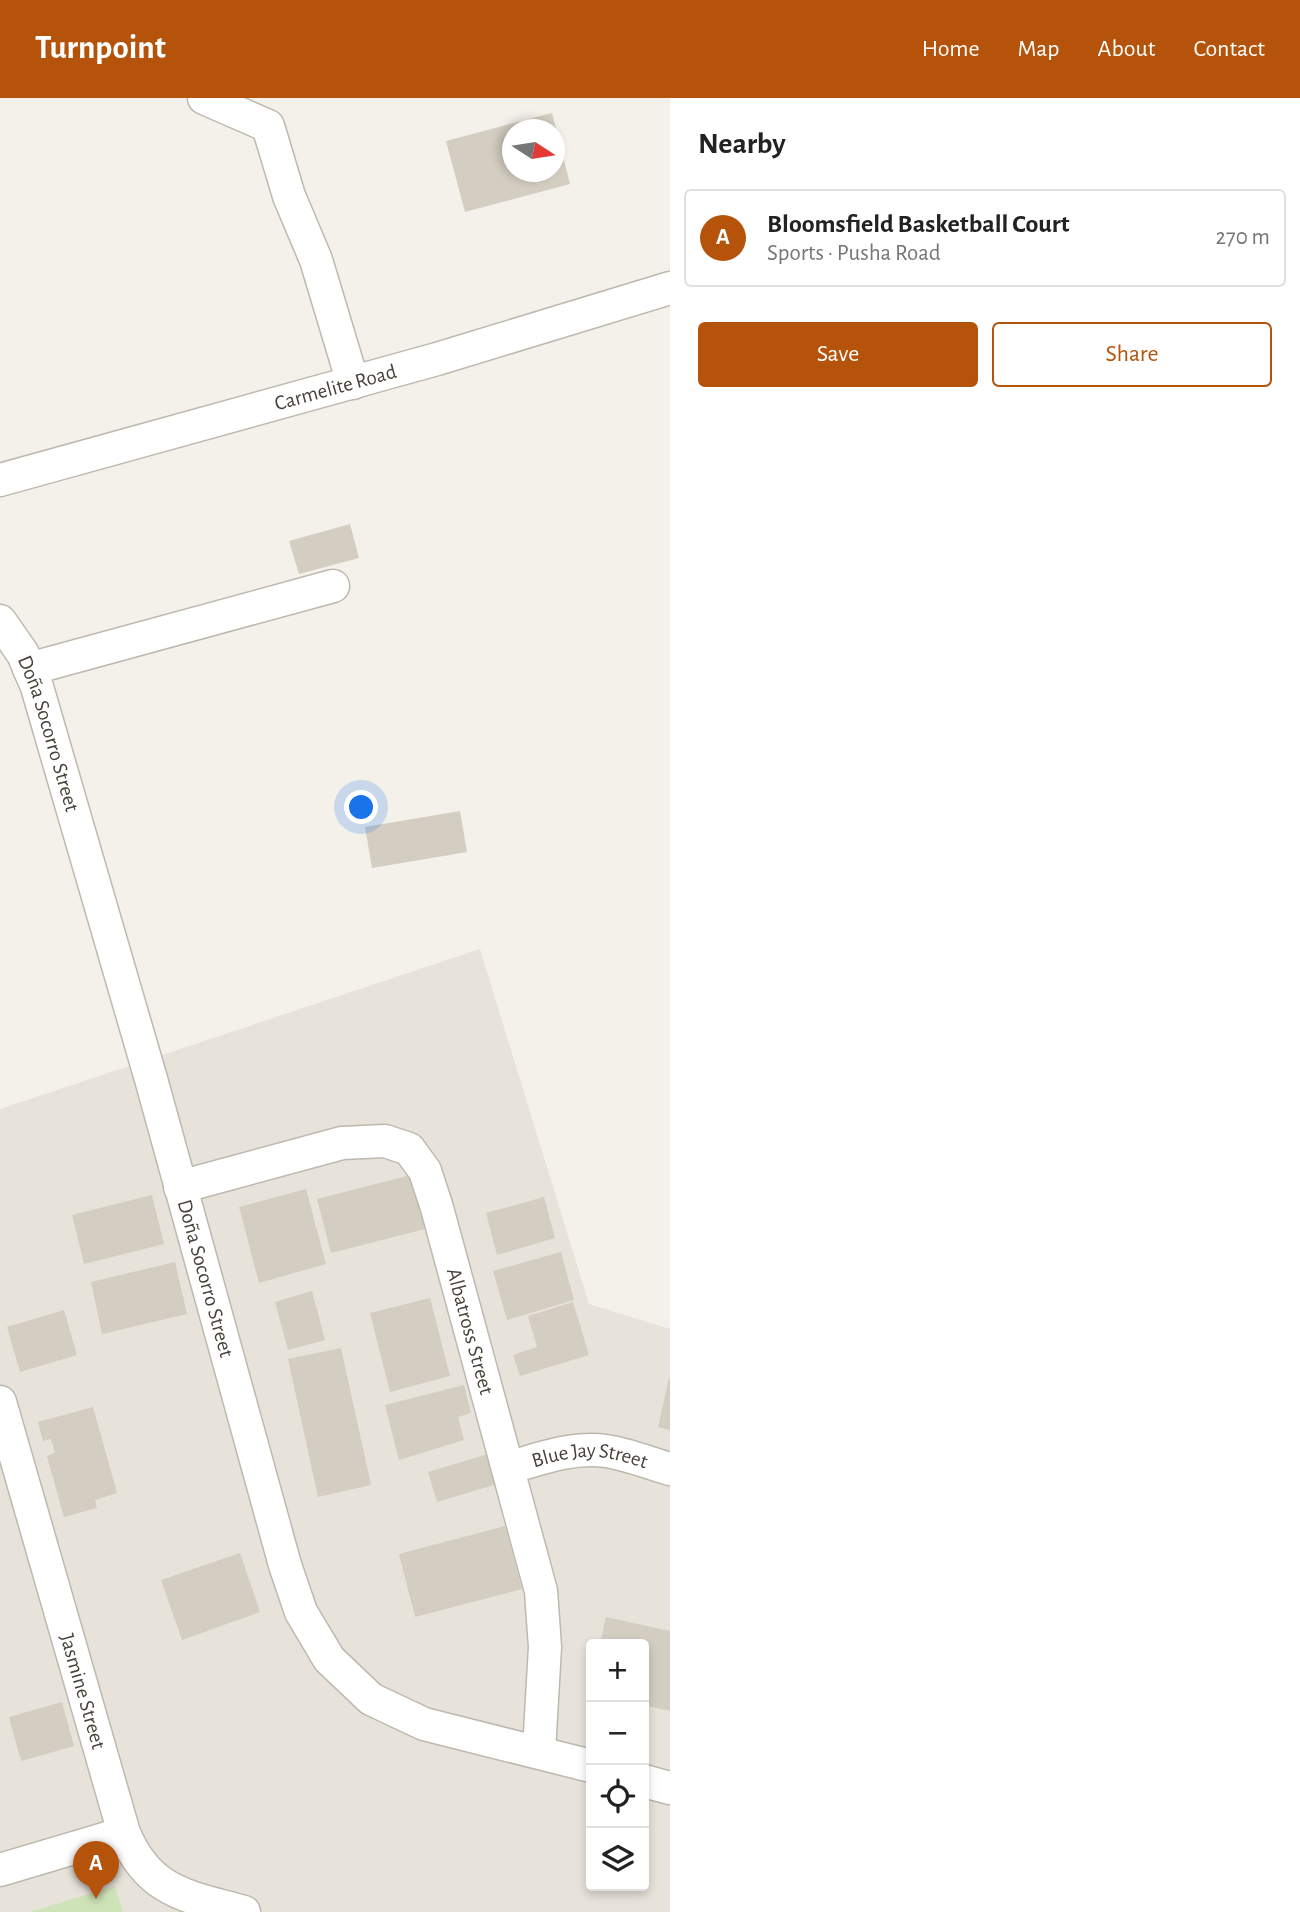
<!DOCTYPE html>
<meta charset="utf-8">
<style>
:root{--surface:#fff;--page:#f2f2f2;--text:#222;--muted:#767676;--line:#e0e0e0;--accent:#b45309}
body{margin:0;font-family:"Alegreya Sans",sans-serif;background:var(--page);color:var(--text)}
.controls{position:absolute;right:21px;bottom:21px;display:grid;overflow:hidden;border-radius:7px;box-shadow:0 4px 10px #0003}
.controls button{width:63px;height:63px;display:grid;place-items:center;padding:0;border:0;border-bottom:2px solid var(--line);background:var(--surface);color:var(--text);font:35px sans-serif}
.compass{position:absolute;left:502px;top:21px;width:63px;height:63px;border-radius:50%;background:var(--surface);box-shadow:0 4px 10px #0003;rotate:102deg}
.you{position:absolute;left:362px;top:710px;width:24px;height:24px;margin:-18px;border:5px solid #fff;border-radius:50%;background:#1a73e8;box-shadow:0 0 0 10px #1a73e833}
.badge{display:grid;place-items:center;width:46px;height:46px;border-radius:50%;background:var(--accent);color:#fff;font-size:23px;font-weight:700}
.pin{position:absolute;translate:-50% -58px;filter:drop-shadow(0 2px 4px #0008)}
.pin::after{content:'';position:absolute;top:37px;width:24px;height:21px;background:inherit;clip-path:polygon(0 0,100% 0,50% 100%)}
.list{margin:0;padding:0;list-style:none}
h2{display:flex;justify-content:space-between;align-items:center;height:91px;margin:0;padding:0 28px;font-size:30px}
h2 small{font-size:23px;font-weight:400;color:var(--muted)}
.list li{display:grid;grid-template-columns:46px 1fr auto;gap:21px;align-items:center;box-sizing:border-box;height:98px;margin:0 14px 14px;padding:0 14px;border:2px solid var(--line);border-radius:7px}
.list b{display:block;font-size:26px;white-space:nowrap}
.list p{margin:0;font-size:23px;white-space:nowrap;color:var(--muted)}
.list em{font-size:23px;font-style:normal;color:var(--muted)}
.actions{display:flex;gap:14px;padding:21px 28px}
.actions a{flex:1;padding:16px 0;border:2px solid var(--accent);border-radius:7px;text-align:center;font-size:24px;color:var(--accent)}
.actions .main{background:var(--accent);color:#fff}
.icon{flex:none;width:38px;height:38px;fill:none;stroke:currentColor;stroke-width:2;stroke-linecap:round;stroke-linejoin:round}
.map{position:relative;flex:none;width:670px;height:1814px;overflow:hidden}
header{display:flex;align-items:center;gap:42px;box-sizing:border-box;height:98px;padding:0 35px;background:var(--accent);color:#fff}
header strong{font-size:33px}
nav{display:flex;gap:38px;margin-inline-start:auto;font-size:24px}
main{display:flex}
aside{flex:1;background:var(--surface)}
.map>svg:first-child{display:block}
</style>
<header>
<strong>Turnpoint</strong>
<nav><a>Home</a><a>Map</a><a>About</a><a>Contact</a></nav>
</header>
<main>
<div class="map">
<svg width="670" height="1814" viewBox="0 0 670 1814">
<rect width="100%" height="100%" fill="#f4f1eb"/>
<path fill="#e7e3da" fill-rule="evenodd" d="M480,851L589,1206L670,1231V1814H0V1011ZM591,1546H644V1788H591Z"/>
<path fill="#cfe3b8" d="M115,1788L123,1814H30Z"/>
<path fill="#d4cdc1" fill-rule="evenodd" d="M552,15L570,86L465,114L446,43ZM512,32H554V74H512Z
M350,426L359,460L299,476L289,443Z
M460,713L467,754L372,770L365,729Z
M411,1077L425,1131L331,1155L317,1101Z
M306,1091L326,1166L259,1185L239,1109Z
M152,1097L164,1146L84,1166L72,1117Z
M544,1099L555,1140L497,1157L486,1115Z
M561,1154L574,1202L507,1222L493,1173Z
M175,1164L187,1216L102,1236L91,1184Z
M312,1193L325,1242L288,1252L275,1204Z
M430,1200L450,1278L390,1294L370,1215Z
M573,1204L589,1257L520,1278L513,1257L537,1249L528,1218Z
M64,1212L77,1257L20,1274L7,1229Z
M341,1250L371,1387L318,1399L288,1261Z
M669,1280L670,1281V1332L658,1329Z
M464,1287L471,1315L458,1319L464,1342L399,1362L385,1307Z
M93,1309L117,1395L95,1402L97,1410L64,1419L47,1358L55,1355L51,1341L43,1343L38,1324Z
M488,1356L497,1386L437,1404L428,1374Z
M505,1428L522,1491L415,1519L399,1456Z
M240,1455L260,1514L182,1542L161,1482Z
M606,1519L670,1533V1613L644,1607V1546H600Z
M62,1604L74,1648L21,1663L9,1619Z"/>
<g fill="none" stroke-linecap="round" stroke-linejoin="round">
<defs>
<g id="minor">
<path d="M204,0L268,28L289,98L316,162L353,285"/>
<path id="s1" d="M0,382L437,261L670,190"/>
<path id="s2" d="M0,523L23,556L37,589L151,981L285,1467L301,1514L329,1561L371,1601L424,1626L591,1668"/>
<path d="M29,571L333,488"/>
<path id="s3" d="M180,1089L342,1045L385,1043L409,1051L425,1073L437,1110L541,1493L545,1549L539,1653"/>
<path id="s4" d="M0,1304L124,1735C149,1795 187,1798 244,1814"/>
<path id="s5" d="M508,1370C539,1361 573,1348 606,1353C627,1356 649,1365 670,1371"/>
<path d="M644,1683L670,1690"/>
<path d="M0,1772L124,1735"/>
</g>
</defs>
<use href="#minor" stroke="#beb9ae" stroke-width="35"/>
<use href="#minor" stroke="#fff" stroke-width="32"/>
</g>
<g text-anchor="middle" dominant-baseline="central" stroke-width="5" stroke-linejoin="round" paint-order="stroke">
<g font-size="21" fill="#474239" stroke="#fff">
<text stroke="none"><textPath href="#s1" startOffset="348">Carmelite Road</textPath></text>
<text stroke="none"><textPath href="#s2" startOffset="124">Doña Socorro Street</textPath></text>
<text stroke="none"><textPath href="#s2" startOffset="691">Doña Socorro Street</textPath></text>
<text stroke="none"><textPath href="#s3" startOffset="430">Albatross Street</textPath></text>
<text stroke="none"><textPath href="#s5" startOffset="84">Blue Jay Street</textPath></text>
<text stroke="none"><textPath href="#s4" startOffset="301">Jasmine Street</textPath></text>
</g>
</g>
</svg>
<div class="controls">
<button>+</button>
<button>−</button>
<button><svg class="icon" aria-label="locate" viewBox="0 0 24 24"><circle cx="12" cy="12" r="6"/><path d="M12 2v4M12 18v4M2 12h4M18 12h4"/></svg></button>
<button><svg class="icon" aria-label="layers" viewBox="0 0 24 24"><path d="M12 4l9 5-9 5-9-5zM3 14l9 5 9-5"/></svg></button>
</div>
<svg class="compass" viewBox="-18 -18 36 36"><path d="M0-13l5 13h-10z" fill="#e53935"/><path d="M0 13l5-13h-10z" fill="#767676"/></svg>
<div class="you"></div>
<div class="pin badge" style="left:96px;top:1801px">A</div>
</div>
<aside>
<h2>Nearby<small></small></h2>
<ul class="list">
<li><span class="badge">A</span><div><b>Bloomsfield Basketball Court</b><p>Sports · Pusha Road</p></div><em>270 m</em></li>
</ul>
<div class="actions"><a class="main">Save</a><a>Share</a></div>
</aside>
</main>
